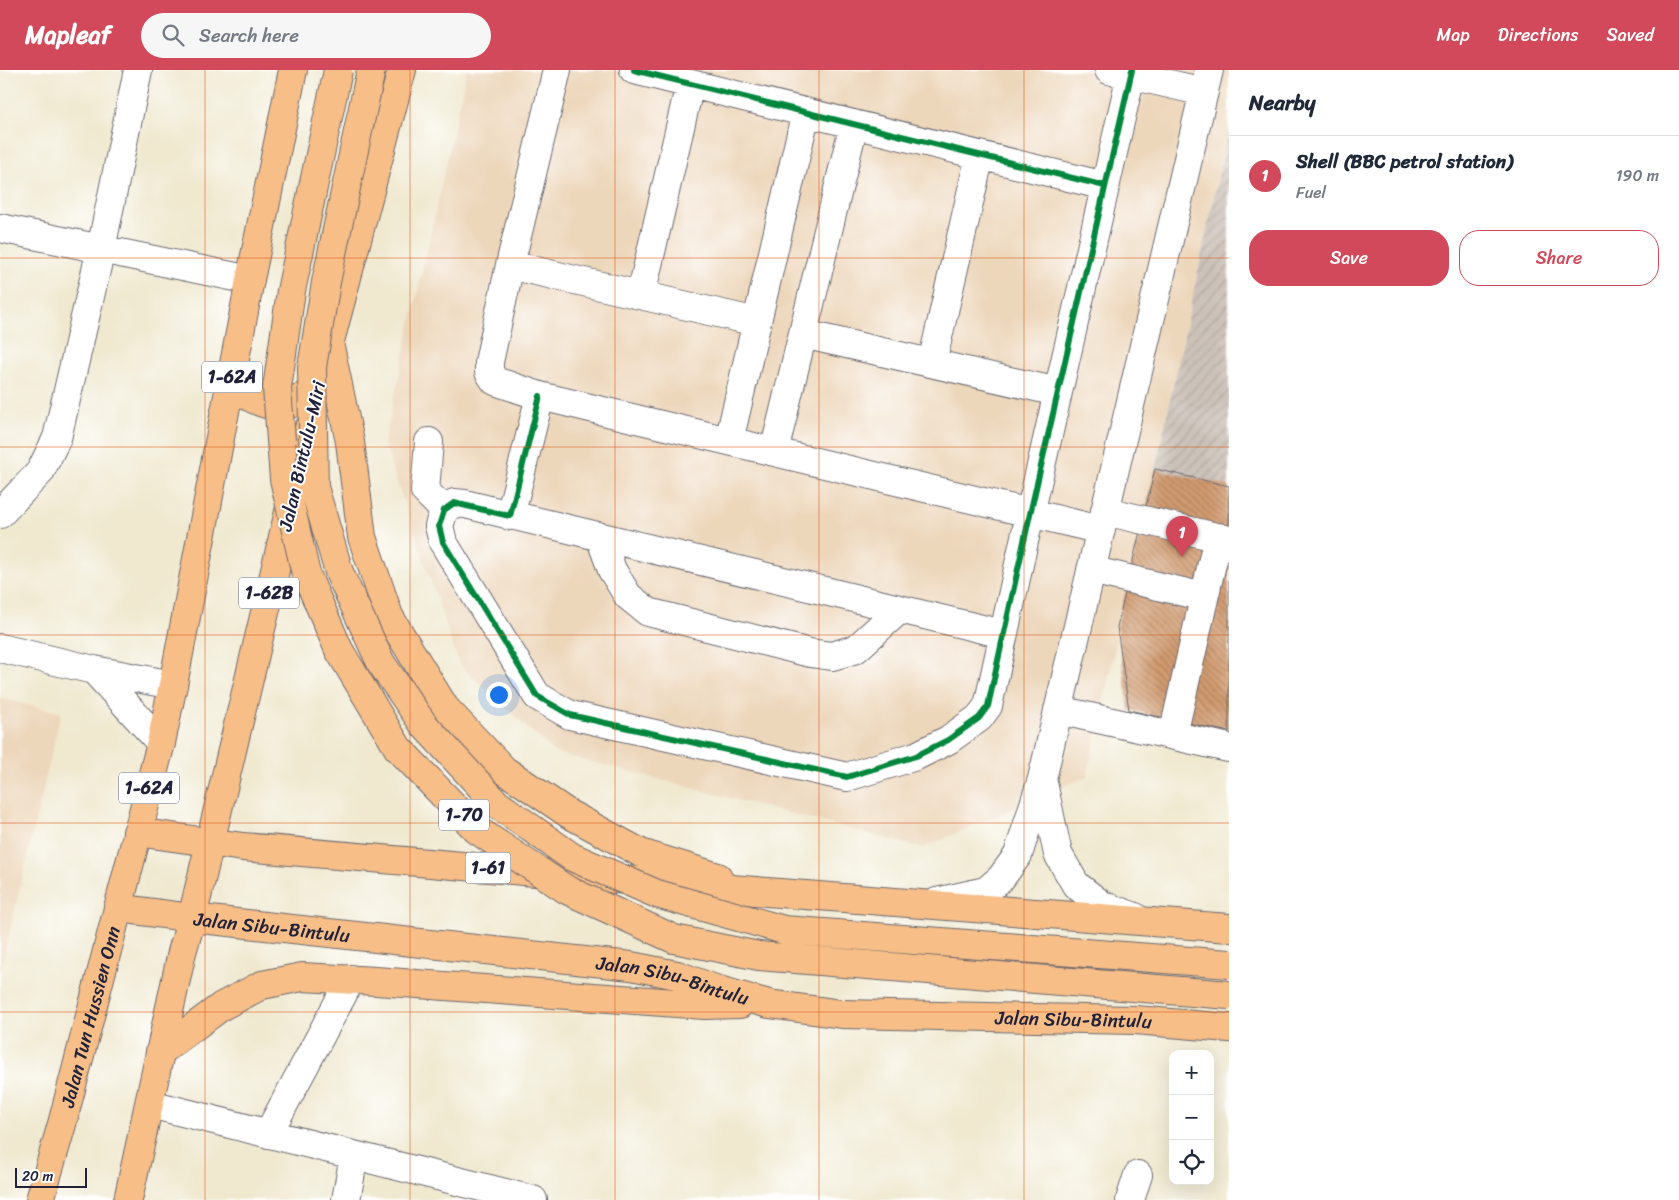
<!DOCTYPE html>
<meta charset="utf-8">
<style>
:root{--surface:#fff;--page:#f6f6f7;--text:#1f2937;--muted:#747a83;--line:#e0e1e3;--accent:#d1495b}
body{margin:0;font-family:Sriracha,sans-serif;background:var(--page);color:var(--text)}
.controls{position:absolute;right:15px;bottom:15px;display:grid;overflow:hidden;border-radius:10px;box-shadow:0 5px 20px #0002}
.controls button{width:45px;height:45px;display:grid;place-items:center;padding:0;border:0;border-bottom:1px solid var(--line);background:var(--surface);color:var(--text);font:25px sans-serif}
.scale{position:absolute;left:15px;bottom:12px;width:72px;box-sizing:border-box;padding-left:5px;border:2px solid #22223b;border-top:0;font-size:14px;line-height:18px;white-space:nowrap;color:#22223b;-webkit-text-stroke:4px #fff;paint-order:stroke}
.you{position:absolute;left:498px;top:624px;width:18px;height:18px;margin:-12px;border:4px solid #fff;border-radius:50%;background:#1a73e8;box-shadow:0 0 0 8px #1a73e833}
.badge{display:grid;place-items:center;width:32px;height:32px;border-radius:50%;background:var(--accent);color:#fff;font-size:16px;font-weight:700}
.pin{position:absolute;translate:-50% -41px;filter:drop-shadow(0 1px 2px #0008)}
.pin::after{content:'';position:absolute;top:26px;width:18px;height:15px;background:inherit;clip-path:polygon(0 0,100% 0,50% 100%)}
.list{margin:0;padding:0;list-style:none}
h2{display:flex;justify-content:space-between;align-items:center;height:65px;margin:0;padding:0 20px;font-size:21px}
h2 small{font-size:16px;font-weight:400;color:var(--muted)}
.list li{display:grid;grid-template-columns:32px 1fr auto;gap:15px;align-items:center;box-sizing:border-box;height:80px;padding:0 20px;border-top:1px solid var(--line)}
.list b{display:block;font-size:19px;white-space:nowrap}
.list p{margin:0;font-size:16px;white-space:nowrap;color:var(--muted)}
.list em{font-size:16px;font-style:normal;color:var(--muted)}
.actions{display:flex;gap:10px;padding:15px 20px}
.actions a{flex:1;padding:11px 0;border:1px solid var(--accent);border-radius:20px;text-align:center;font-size:18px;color:var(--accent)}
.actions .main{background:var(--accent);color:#fff}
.icon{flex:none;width:28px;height:28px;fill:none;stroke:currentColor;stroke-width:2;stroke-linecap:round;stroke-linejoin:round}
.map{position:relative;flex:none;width:1229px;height:1130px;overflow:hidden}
header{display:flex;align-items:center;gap:30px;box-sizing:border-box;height:70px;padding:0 25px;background:var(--accent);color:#fff}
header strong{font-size:24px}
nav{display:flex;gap:28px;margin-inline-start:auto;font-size:18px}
.search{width:350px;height:45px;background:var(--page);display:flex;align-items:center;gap:12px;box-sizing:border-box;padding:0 18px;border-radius:28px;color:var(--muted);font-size:19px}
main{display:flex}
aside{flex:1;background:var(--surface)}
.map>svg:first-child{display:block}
</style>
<header>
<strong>Mapleaf</strong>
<div class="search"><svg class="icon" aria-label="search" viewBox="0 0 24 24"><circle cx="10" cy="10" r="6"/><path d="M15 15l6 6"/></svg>Search here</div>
<nav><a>Map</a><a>Directions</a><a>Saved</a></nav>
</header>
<main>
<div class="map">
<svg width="1229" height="1130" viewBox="0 0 1229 1130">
<defs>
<pattern id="industrial-furrows" width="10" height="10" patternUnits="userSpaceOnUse" patternTransform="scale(1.25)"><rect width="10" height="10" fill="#ccc2b9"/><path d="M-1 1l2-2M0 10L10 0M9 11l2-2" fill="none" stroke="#afa6a0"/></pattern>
<pattern id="building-back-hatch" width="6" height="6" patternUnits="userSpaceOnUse" patternTransform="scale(1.25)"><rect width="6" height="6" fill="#d29b70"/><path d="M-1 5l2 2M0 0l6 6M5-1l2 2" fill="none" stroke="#aa7e5d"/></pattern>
</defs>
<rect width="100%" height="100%" fill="#fff"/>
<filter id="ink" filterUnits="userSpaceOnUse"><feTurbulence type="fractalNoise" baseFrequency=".02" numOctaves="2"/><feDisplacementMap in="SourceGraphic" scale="10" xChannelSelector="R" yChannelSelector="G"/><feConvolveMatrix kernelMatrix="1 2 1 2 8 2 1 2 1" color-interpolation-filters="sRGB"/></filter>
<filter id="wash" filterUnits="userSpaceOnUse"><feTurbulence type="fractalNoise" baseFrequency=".0096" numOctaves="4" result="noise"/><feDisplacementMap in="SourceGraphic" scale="20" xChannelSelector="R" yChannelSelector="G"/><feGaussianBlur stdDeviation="1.12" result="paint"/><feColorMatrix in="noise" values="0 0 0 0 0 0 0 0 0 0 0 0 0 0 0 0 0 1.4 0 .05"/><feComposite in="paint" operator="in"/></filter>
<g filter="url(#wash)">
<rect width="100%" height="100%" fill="#f0e9d0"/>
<path fill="#edd7bb" d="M467,0H1229V55L1087,706L922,778L554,682L459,594L384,374Z
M0,628L61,643L0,902Z"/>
<path fill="url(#industrial-furrows)" d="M1229,57V416L1155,399Z"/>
<g id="blocks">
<path fill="url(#building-back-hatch)" d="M1155,399L1229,416V662L1129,640L1117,557Z"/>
</g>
</g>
<g filter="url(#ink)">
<use href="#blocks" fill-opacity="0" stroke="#6a686f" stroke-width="1"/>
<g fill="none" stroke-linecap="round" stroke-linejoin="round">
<defs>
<path id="minor" d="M557,0L510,195L489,292V302L495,311L540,326L1101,460
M634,0L1105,116
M1109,0L1204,22
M0,158L250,210
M510,195L757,252
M641,225L690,14
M803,264L1058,322
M932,293L980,85
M729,371L806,42
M429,372L425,421L444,440
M774,382L854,54
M1105,441L1229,470
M0,444L40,402L57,368L101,179L138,0
M510,446L540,326
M600,467L612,500L628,526L648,542L810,583L832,586L856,579L900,539
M1091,500L1204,527
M1003,564L465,434L454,433L444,440L439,456L443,472L537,626L570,645L847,707L916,686L948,670L979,648L988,636L1030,444L1132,0
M0,578L94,600L173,615
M94,600L161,673
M1058,640L1229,678
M1173,665L1218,467
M1043,713L1058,784L1076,815L1102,835L1135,847
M937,832L986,821L1001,808L1018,785L1042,709L1209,0
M150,1034L533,1130
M268,1064L351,909
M346,1130L354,1086
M1130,1130L1138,1105"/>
<g id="major">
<path d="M329,272L350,372L362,467L389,546L445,638L504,700L569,744L641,783L718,807"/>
<path d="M324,294L402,0"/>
<path d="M230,315C248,327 272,343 295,332C304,327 312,319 319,313"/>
<path d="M137,762L243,777L767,822L1229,858"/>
<path id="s1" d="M118,838L192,848L631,896L677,905L715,919L769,934L842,944L1135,950L1229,958"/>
<path d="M160,982L222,936L262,915L302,907L376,911L704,935L740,934"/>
<path id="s2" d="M40,1130L62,1054L161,673L173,615L250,210L293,0"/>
<path d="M128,1130L182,882L192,848L309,358"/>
</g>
</defs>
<use href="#minor" stroke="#6a686f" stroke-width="30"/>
<use href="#major" stroke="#6a686f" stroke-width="30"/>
<use href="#minor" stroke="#fff" stroke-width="28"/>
<use href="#major" stroke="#f7be87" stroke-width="28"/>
<defs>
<path id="highway-bridge" d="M338,0L291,221L277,318L284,409L306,504L339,580L398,678L477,760L567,820L674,869L759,886L1229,925
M371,0L326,212L312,297L314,417L339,502L381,593L424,655L497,734L572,787L657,824L784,860L1229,894"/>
</defs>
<use href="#highway-bridge" stroke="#6a686f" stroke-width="30" stroke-linecap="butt"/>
<use href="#highway-bridge" stroke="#f7be87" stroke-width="28"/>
<defs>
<path id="cycleway" d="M634,0L1105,116
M540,326L510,446L454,433L444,440L439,456L443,472L537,626L570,645L847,707L916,686L948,670L979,648L988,636L1030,444L1132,0"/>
</defs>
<use href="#cycleway" stroke="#fff" stroke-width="9"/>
<use href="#cycleway" stroke="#00873e" stroke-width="6"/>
</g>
</g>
<path fill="none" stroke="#de560e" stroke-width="1" stroke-opacity="0.55" d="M205,0V1130M410,0V1130M615,0V1130M819,0V1130M1024,0V1130M0,188H1229M0,377H1229M0,565H1229M0,753H1229M0,942H1229"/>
<g text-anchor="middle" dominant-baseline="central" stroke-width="4" stroke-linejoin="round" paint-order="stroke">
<g fill="#fff" stroke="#646476" stroke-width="1">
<rect x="202" y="291.5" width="60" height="31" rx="4"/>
<rect x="239" y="507.5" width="60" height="31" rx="4"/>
<rect x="119" y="702.5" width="60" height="31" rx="4"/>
<rect x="439" y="729.5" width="50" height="31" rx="4"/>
<rect x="465.5" y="782.5" width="45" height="31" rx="4"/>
</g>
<g font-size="18" font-weight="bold" fill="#22223b">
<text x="232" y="307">1-62A</text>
<text x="269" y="523">1-62B</text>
<text x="149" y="718">1-62A</text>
<text x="464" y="745">1-70</text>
<text x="488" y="798">1-61</text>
</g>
<g font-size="19" fill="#22223b" stroke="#fff">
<text transform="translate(302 386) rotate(-77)">Jalan Bintulu-Miri</text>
<text stroke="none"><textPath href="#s1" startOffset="155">Jalan Sibu-Bintulu</textPath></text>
<text stroke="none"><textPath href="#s1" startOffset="560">Jalan Sibu-Bintulu</textPath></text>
<text stroke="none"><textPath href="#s2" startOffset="190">Jalan Tun Hussien Onn</textPath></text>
<text stroke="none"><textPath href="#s1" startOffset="965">Jalan Sibu-Bintulu</textPath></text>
</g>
</g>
</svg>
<div class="controls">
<button>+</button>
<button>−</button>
<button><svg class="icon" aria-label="locate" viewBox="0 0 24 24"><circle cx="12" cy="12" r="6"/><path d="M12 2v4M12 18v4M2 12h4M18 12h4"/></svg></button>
</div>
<div class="scale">20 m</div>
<div class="you"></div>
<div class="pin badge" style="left:1182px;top:487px">1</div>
</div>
<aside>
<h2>Nearby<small></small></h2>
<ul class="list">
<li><span class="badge">1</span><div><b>Shell (BBC petrol station)</b><p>Fuel</p></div><em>190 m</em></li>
</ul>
<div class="actions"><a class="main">Save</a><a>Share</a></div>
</aside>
</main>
